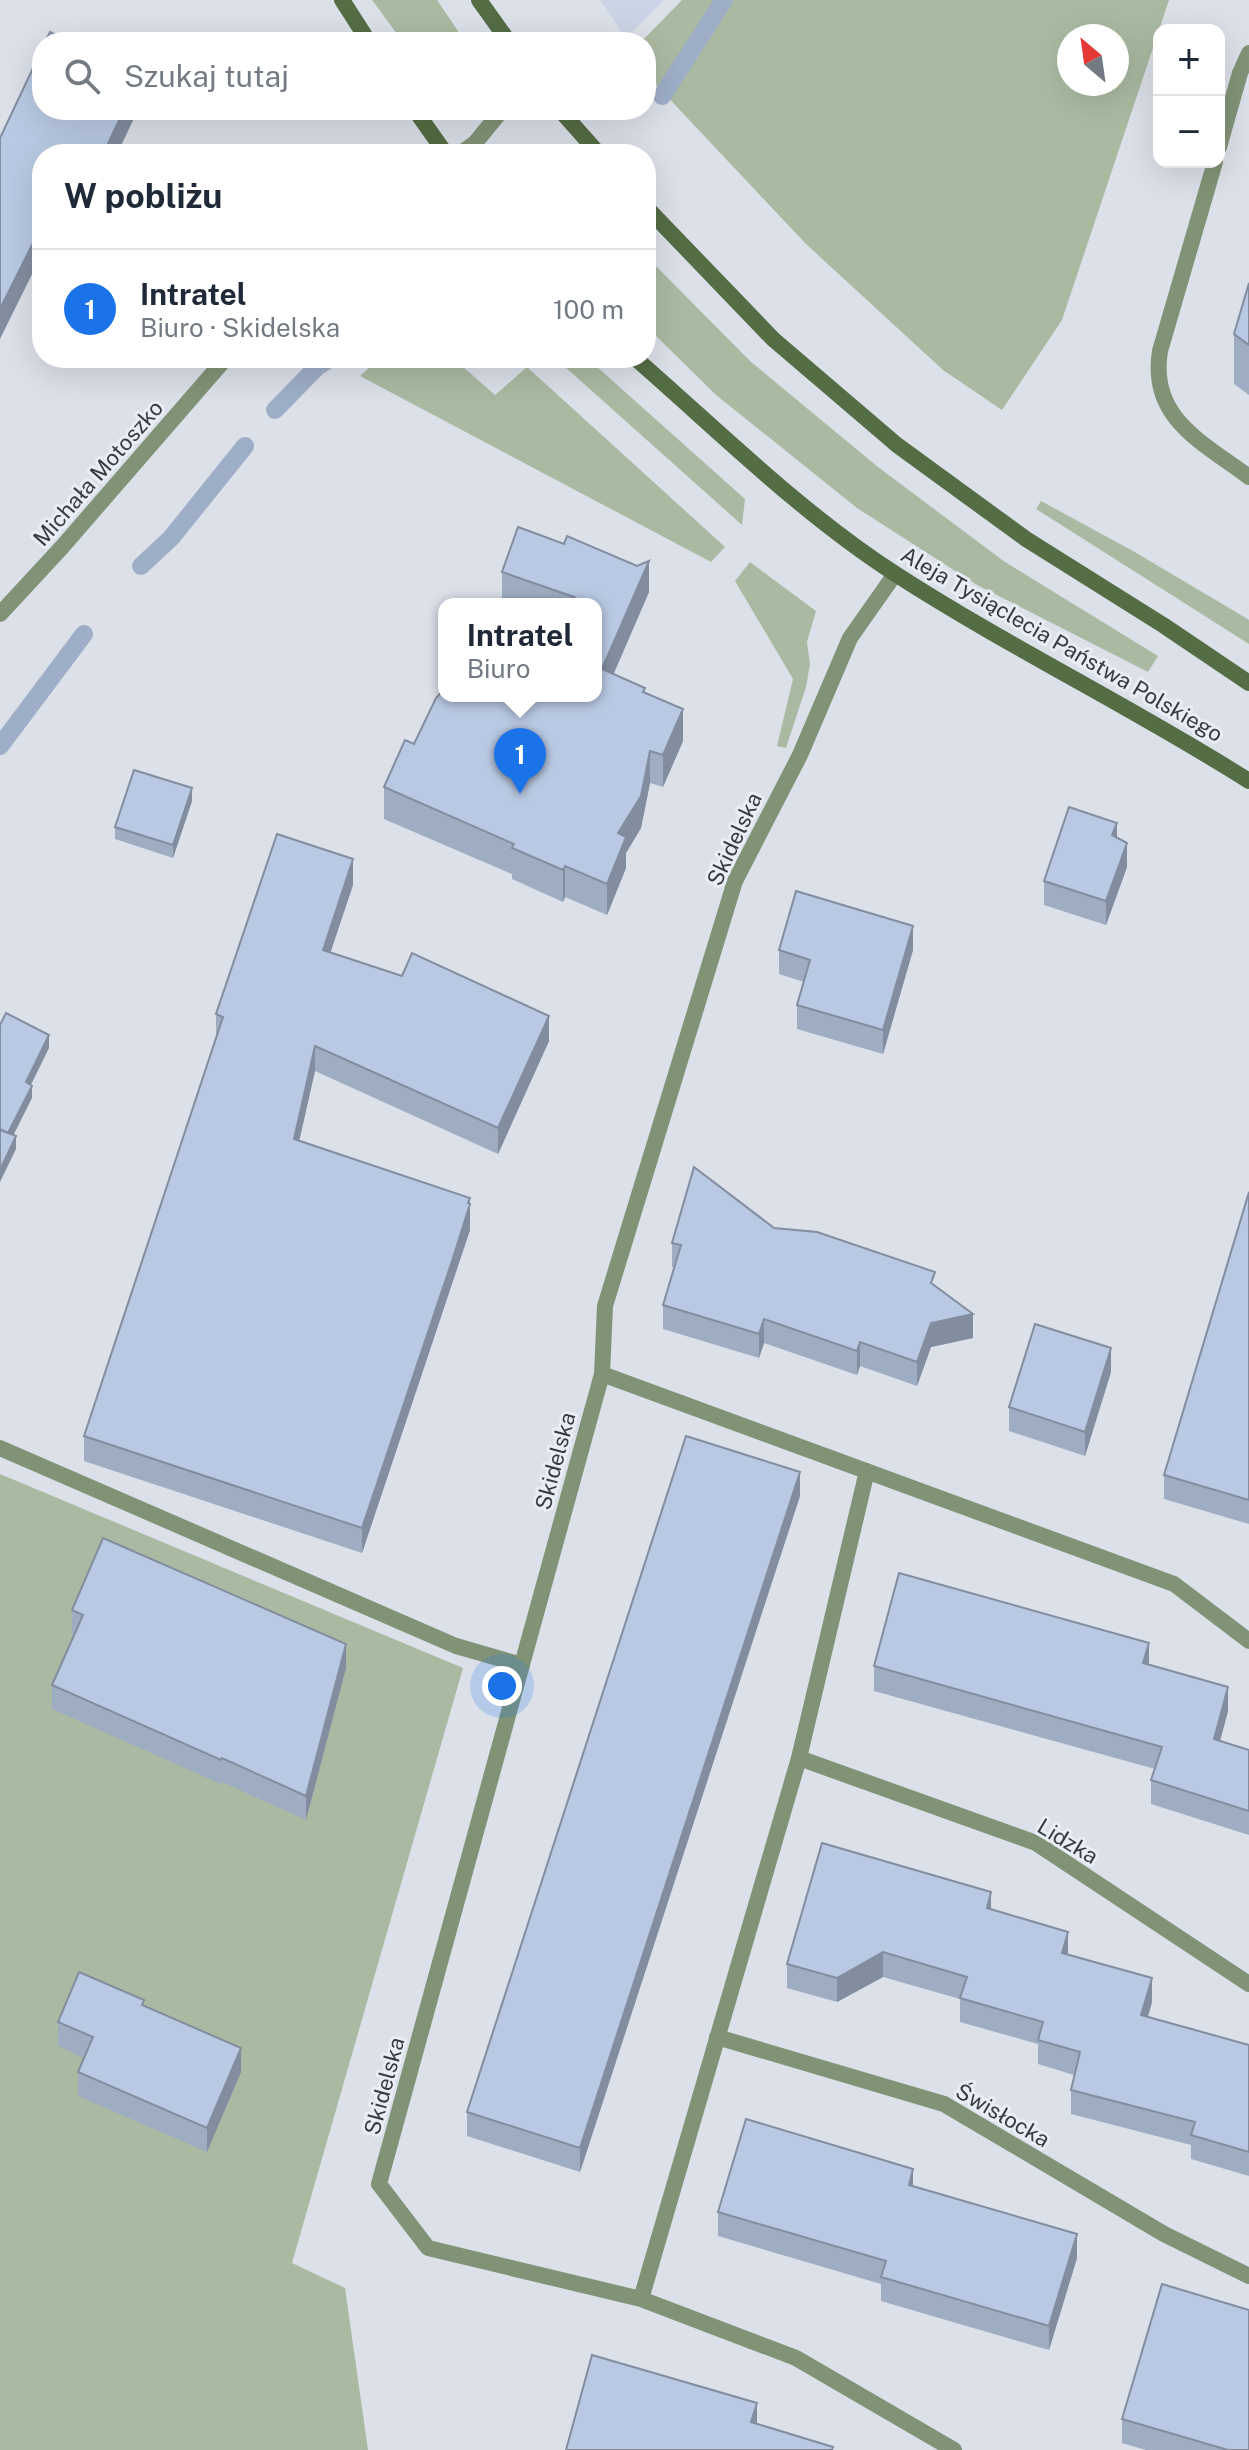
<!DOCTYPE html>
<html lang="pl">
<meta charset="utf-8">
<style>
:root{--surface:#fff;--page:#f2f2f3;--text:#1f2937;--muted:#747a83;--line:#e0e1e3;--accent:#1a73e8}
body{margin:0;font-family:"Public Sans",sans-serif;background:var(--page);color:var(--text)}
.controls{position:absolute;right:24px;top:24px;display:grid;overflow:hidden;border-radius:16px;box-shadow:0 8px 32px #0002}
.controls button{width:72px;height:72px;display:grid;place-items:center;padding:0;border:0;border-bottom:2px solid var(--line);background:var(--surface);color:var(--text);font:40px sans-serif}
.compass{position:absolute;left:1057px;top:24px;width:72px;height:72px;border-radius:50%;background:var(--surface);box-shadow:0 8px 32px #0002;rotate:331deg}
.you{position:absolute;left:502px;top:1686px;width:28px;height:28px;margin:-20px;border:6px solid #fff;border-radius:50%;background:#1a73e8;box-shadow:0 0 0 12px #1a73e833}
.badge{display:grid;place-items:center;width:52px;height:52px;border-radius:50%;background:var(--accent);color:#fff;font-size:26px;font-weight:700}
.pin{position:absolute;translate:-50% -66px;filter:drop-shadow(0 2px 4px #0008)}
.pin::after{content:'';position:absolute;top:42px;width:28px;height:24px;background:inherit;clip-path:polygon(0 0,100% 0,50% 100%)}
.popup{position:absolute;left:438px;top:598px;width:164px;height:104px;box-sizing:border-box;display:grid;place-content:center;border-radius:16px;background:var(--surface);filter:drop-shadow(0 2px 6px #0005);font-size:26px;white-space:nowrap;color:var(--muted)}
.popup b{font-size:30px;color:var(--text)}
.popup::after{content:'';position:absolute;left:50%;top:100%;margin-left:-16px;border:16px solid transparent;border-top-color:var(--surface)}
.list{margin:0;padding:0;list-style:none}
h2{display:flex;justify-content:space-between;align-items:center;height:104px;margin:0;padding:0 32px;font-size:34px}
h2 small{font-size:26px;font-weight:400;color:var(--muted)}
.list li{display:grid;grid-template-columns:52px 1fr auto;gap:24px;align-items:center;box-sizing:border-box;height:120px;padding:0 32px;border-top:2px solid var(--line)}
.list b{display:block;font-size:30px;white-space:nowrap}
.list p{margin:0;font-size:26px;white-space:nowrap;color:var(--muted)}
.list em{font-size:26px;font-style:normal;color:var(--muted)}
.icon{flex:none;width:44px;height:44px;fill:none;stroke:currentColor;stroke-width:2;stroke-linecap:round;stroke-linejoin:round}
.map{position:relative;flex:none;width:1249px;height:2450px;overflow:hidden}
.search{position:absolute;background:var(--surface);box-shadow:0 8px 32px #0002;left:32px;top:32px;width:624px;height:88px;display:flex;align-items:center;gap:20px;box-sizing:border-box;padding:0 28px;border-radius:32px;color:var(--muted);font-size:30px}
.panel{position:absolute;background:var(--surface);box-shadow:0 8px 32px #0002;left:32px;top:144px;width:624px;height:224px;border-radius:32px}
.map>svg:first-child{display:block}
</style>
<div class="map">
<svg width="1249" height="2450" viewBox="0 0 1249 2450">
<rect width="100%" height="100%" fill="#dbe0e9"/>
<path fill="#cbd4e4" d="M600,0H664L626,38Z"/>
<path fill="#aabaa2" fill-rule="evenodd" d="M372,0H437L460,34L449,42H403Z
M682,0H1169L1062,320L1002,410L943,370L806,244L646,74V42H641ZM1117,36V84H1069V36Z
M646,256L750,361L878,467L1005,562L1158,656L1148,672L977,585L857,508L716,395L646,326Z
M398,358H453L495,395L527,367L725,547L711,562L360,376L369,368Z
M555,358H587L745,499L742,525Z
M1041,501L1133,551L1246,618L1249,620V644L1036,509Z
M750,562L816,611L807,642L810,664L806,687L786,748L777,746L793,679L735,581Z
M0,1474L463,1668L292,2263L345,2288L368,2450H0Z"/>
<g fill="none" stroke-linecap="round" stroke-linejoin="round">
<path stroke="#9eaec7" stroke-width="18" d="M662,96L724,0
M275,410L317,367L331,358
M141,566L171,538L245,446
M0,746L84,634"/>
<path stroke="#819377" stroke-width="16" d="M0,1448L456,1646L522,1665"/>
<path stroke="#819377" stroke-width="16" d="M1219,147L1240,73L1249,53
M460,154L475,143L498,115L499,110
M1215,162L1160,351C1149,418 1202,442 1249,477
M895,574L850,638L800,755L735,881L605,1306L602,1374L379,2184L428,2248L641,2299L796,2358L954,2450
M0,614L63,546L226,358
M602,1374L1174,1584L1249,1641
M799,1758L1036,1843L1249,1984
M717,2037L944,2104L1164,2234L1249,2276
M641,2299L799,1758L867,1471"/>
<path stroke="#546d45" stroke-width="16" d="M342,0L369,42
M479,0L509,42
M415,110L446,154
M560,110L599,154
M646,207L773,339L897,445L1026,539L1163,625L1249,683
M635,358C720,432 802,514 897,575C1012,649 1134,708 1249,781"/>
</g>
<path fill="#9fadc3" d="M1249,283V395L1234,384V334Z
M502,572L649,592L613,674L645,693L683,741L663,787L650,783L641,828L626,853V868L607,915L565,897L563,902L512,879V874L384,819V787L596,604H504L502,603Z
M192,801L173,858L115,839V827Z
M1117,837L1127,867L1106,925L1044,905V881Z
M353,885L330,952L549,1041L498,1154L315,1071L299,1140L470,1198V1230L362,1553L84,1461V1436L216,1036V1014Z
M779,950H913L883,1054L797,1029V1005L804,982L779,974Z
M1249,1192V1524L1164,1499V1475Z
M774,1228L935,1285L973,1338L931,1347L917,1386L860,1366L857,1375L764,1343L759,1358L663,1329V1305L675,1267H672V1243Z
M1111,1372L1085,1456L1009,1431V1407Z
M800,1496L580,2172L467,2136V2112Z
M72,1610L346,1668L306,1820L222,1782L221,1784L52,1709V1685L74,1635L72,1634Z
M1149,1665L1228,1711L1220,1741L1249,1750V1835L1151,1804V1780L1155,1769L874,1691V1666Z
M991,1910L1152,2002L1148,2017L1249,2045V2176L1191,2159V2145L1071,2114V2090L1074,2075L1038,2064V2044L960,2022V1999L883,1977L837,2002L787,1988V1964Z
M144,2006L241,2072L207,2152L78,2096V2072L84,2058L58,2046V2022Z
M913,2186L1077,2258L1049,2350L881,2301V2284L718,2236V2212Z
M1122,2419L1249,2450H1146L1122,2443Z"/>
<path fill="#828d9f" d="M124,110H138L117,154H103Z
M42,225V254L0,339V309Z
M649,561V592L602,701V669Z
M683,709V741L663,787V755Z
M650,751V783L641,828L626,853V868L607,915V884L618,833Z
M192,788V801L173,858V845Z
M1117,823V847L1112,835Z
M1127,843V867L1106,925V901Z
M353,859V885L323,975V950Z
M565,866V897L563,902V870Z
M913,926V950L883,1054V1030Z
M549,1016V1041L498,1154V1128Z
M49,1035V1048L26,1095V1082Z
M315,1046V1071L294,1164V1139Z
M32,1086V1098L8,1146V1133Z
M16,1136V1149L0,1182V1170Z
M470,1198V1230L362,1553V1528Z
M973,1314V1338L931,1347L917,1386V1362L931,1323Z
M764,1319V1343L759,1358V1334Z
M860,1342V1366L857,1375V1351Z
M1111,1348V1372L1085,1456V1432Z
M800,1472V1496L580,2172V2148Z
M1149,1643V1667L1143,1663Z
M346,1644V1668L306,1820V1796Z
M1228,1687V1711L1214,1763V1739Z
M991,1892V1916L987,1908Z
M1068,1932V1956L1062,1953Z
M883,1952V1977L837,2002V1978Z
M1152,1978V2002L1141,2039V2015Z
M241,2048V2072L207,2152V2128Z
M913,2169V2193L909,2185Z
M1077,2234V2258L1049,2350V2326Z
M757,2403V2427L751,2422Z"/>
<path fill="#b9c9e3" stroke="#828d9f" stroke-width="2" d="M50,32L69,42H45Z
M42,49V110H124L103,154H42V225L0,309V138Z
M1249,283V345L1234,334Z
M518,527L564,544L567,536L637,566L649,561L602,669L645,688L643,692L683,709L663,755L650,751L641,796L618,833L626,837L607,884L565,866L563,870L512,848L514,844L384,787L405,740L414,744L436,698L444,689V696H596V604H560L574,597L502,572Z
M134,770L192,788L173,845L115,827Z
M1069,807L1117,823L1112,835L1127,843L1106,901L1044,881Z
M277,834L353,859L323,950L402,976L412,953L549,1016L498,1128L315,1046L294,1139L470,1198L468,1203L470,1204L452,1261L362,1528L84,1436L223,1017L216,1014Z
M796,891L913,926L883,1030L797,1005L810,960L779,950Z
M6,1013L49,1035L26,1082L32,1086L8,1133L0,1129V1025Z
M0,1130L16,1136L0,1170Z
M694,1167L774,1228L817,1232L935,1272L931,1283L973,1314L931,1323L917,1362L860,1342L857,1351L764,1319L759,1334L663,1305L681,1245L672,1243Z
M1249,1192V1500L1164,1475Z
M1035,1324L1111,1348L1085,1432L1009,1407Z
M686,1436L800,1472L580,2148L467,2112Z
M103,1538L346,1644L306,1796L222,1758L221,1760L52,1685L83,1615L72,1610Z
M899,1573L1149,1643L1143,1663L1228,1687L1214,1739L1249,1750V1811L1151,1780L1162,1747L874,1666Z
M822,1843L991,1892L987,1908L1068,1932L1062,1953L1152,1978L1141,2015L1249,2045V2152L1191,2135L1195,2122L1071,2090L1080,2052L1038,2040L1043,2022L960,1998L967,1977L883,1952L837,1978L787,1964Z
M79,1972L144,2000L142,2005L241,2048L207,2128L78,2072L93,2037L58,2022Z
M746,2119L913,2169L909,2185L1077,2234L1049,2326L881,2277L886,2261L718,2212Z
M1162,2284L1249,2310V2450H1228L1122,2419Z
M592,2355L757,2403L751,2422L833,2447L832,2450H566Z"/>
<g text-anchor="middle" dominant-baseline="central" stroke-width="6" stroke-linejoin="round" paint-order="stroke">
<g font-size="22" fill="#393b3f" stroke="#e8edf6">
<text transform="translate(98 473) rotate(-49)">Michała Motoszko</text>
<text transform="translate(1062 644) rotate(30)">Aleja Tysiąclecia Państwa Polskiego</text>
<text transform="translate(734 839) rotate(-65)">Skidelska</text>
<text transform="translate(555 1461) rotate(-75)">Skidelska</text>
<text transform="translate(1068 1841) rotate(31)">Lidzka</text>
<text transform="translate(384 2086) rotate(-75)">Skidelska</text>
<text transform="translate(1003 2115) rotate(30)">Świsłocka</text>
</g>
</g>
</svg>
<div class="controls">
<button>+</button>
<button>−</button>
</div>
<svg class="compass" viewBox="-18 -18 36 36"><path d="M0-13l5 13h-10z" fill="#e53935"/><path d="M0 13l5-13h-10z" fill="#747a83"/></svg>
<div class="you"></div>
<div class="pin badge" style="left:520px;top:794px">1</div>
<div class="popup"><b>Intratel</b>Biuro</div>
<div class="search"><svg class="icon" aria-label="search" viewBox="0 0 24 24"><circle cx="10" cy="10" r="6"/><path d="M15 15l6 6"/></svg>Szukaj tutaj</div>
<section class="panel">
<h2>W pobliżu<small></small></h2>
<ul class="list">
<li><span class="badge">1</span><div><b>Intratel</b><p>Biuro · Skidelska</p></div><em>100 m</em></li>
</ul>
</section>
</div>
